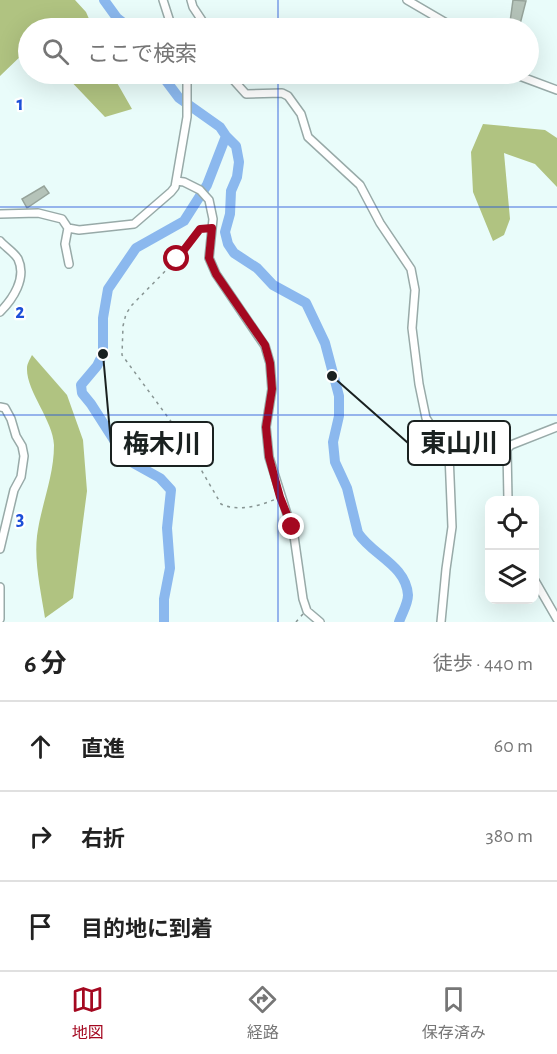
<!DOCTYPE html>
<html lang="ja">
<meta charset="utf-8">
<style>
:root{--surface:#fff;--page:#f6f6f6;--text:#222;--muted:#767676;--line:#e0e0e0;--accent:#a40820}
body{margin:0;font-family:"Alegreya Sans","Noto Sans JP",sans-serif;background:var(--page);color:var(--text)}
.controls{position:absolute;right:18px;bottom:18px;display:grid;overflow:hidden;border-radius:12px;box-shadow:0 6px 24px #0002}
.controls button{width:54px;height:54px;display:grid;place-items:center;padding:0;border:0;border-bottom:2px solid var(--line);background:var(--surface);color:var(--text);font:30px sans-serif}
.stop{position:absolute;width:18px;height:18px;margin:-14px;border:4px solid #a40820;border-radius:50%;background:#fff}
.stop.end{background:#a40820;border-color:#fff;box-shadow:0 2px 6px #0008}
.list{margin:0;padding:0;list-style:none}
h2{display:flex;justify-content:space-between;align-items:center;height:78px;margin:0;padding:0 24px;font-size:26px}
h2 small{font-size:20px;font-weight:400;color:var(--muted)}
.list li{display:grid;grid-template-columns:39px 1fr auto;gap:18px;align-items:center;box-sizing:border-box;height:90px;padding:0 24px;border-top:2px solid var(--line)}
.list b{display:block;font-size:22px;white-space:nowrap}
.list em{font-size:20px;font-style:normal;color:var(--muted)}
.icon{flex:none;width:33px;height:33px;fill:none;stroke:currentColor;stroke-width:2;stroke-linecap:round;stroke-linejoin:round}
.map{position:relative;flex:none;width:557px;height:622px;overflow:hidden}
.search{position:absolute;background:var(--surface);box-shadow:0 6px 24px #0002;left:18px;right:18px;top:18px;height:66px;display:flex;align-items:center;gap:15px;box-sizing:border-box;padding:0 21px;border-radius:33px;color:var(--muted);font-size:22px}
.sheet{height:348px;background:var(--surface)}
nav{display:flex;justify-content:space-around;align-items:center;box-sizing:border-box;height:84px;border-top:2px solid var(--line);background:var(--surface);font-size:16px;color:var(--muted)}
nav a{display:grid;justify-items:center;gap:3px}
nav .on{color:var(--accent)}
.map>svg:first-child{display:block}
</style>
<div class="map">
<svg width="557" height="622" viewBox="0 0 557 622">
<rect width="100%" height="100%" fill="#e9fcfa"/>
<path fill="#b0c381" d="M0,0H75L86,12L93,28H28V52L26,51L0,76Z
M64,74H112L132,109L105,117Z
M483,124L545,130L557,138V187L535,164L504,153L510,219L504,235L493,241L473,192L471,152Z
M32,355L67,395L83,440L87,491L73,598L45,618C41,592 34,562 37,536C41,505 54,477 54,445C53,420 26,391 27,368C27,364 30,359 32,355Z"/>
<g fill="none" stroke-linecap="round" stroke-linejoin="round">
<path stroke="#8bb8ee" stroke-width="10" d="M104,0L117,18L130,28
M161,74L179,98L220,127L226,136L236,146L239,162L237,177L231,191L230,214L225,232L228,244L234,253L257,268L273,285L306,303L325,343L339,396V416L333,442L335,462L347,488L358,533C372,555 406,565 408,595C408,604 402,613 399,622
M164,622V599L170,568L167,528L171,490L160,478L133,463L123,454L91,404L82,393L81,385L97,366L103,354V318L108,289L136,248L184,221L207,185L226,136"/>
</g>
<path fill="#b5c3b9" stroke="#96a39a" stroke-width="1.5" d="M513,0L526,1L519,28H491V22H510Z
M44,186L49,193L27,208L22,199Z"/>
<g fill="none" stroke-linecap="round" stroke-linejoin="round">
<defs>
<path id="minor" d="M163,0L172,28
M191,0L193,7L207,28
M407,0L455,28
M228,74L246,94L282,93L288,96L301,114L308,137L360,185L380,223L411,269L415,290L412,328L419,384L426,418L449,454L452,527L446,569L441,622
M514,74L557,90
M176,181L184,182L200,190L209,200L213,219L209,258L216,274L265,346L270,363L272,389L266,427L269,457L294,536L303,599L307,611L320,622
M0,214L38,213L62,219L68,228L79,230L134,224L171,192L175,187L187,117V74
M68,228L65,244L69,264
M0,241C5,247 14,252 18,259C27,278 13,299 0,312
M0,407L5,408L11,419L16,436L22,446L24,456L21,477L14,490L0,549
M507,449L508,500
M449,454L507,449L511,445L557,427
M534,579L557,619
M0,587V619"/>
</defs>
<use href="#minor" stroke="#98aaa8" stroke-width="10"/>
<path stroke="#889593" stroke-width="1.5" stroke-dasharray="3 4.5" stroke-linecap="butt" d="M205,229H200L177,259L132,305L126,314L123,326L122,355L181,435L221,504C238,512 259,506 276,499
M296,622L303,614"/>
<use href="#minor" stroke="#fff" stroke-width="7"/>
</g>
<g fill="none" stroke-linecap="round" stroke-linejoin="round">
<path stroke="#a40820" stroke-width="8" d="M177,259L200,229L212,228L209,258L216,274L265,345L270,363L272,389L266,427L269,457L280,497L292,527"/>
</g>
<path fill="none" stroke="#1d4ed8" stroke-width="1.5" stroke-opacity="0.55" d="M278,0V28M278,74V622M0,207H557M0,415H557"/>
<g font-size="20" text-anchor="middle" font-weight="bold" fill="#1d4ed8" stroke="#fff" stroke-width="4.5" stroke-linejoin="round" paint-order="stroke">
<text x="20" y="110">1</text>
<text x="20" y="318">2</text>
<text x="20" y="525">3</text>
</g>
<path fill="none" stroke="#1a2120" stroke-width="2" d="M332 376L408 443M103 354L111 444"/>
<g fill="#1a2120" stroke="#fff" stroke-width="2">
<circle cx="332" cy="376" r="6"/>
<circle cx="103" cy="354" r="6"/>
</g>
<g fill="#fff" stroke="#1a2120" stroke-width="2">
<rect x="408" y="421" width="102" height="44" rx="6"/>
<rect x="111" y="422" width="102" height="44" rx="6"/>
</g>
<g font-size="26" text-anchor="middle" font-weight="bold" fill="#1a2120">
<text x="459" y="452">東山川</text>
<text x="162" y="453">梅木川</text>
</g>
</svg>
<div class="controls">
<button><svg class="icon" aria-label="locate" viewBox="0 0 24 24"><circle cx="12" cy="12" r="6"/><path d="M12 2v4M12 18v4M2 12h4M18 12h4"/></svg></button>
<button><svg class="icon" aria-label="layers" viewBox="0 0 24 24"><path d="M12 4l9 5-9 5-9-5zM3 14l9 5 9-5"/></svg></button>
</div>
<div class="stop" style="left:177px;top:259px"></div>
<div class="stop end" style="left:292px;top:527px"></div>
<div class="search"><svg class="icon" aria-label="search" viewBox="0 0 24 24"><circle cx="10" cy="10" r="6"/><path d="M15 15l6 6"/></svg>ここで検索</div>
</div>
<section class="sheet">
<h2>6 分<small>徒歩 · 440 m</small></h2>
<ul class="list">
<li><svg class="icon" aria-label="ahead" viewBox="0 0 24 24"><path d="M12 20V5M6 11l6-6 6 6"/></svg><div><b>直進</b></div><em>60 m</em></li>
<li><svg class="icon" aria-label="right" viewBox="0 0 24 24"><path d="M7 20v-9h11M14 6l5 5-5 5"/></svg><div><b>右折</b></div><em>380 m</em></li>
<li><svg class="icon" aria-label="arrive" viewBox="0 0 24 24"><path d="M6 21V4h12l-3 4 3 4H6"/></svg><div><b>目的地に到着</b></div></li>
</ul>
</section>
<nav>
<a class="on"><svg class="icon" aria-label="map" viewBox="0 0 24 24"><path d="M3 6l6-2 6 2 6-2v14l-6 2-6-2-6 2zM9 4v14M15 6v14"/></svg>地図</a>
<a><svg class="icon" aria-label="directions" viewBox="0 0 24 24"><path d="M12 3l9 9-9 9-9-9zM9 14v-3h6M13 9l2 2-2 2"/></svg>経路</a>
<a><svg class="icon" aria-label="saved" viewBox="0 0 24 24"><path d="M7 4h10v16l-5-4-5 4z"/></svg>保存済み</a>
</nav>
